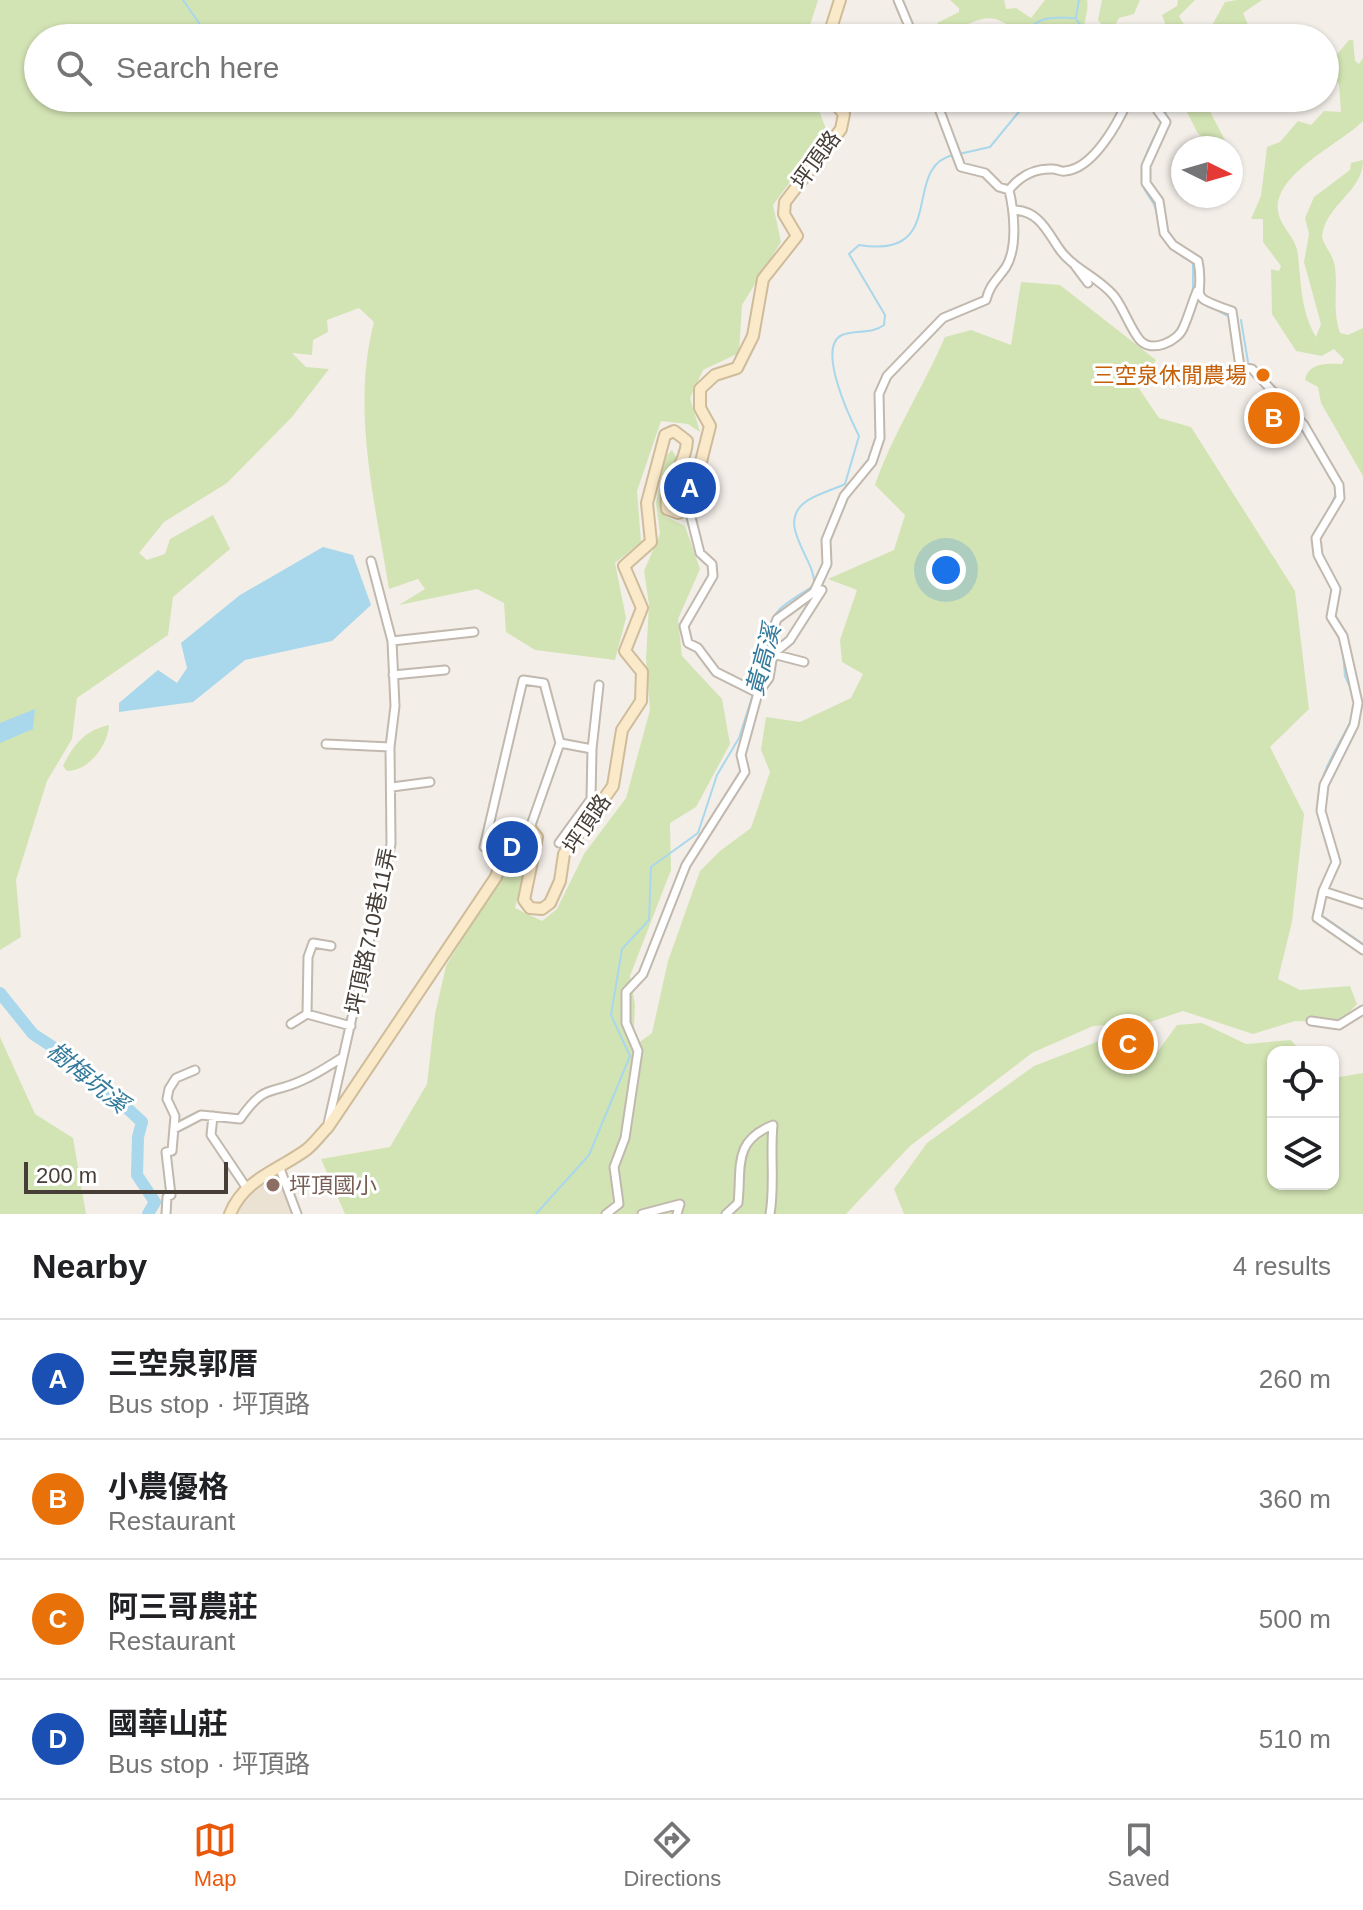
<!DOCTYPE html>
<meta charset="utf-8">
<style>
:root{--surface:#fff;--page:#f6f6f6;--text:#202124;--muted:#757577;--line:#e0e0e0;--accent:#ea580c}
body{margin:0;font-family:Helvetica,"Noto Sans TC",sans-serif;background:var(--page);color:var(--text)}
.controls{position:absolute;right:24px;bottom:24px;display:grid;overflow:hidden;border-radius:16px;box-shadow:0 2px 6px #0004}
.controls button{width:72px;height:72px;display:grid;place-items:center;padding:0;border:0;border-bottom:2px solid var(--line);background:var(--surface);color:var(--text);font:40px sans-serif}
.compass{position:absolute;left:1171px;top:136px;width:72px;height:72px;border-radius:50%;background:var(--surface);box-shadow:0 2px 6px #0004;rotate:95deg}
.scale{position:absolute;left:24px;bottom:20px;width:204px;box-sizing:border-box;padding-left:8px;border:4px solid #463e37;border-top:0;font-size:22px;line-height:28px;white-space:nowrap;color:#463e37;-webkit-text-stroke:6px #fff;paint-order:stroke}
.you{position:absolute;left:946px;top:570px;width:28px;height:28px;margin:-20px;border:6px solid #fff;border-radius:50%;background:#1a73e8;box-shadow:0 0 0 12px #1a73e833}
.badge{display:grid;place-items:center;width:52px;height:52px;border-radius:50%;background:var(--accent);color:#fff;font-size:26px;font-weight:700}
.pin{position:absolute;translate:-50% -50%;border:4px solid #fff;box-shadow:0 2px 8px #0006}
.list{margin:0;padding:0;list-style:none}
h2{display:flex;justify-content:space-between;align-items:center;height:104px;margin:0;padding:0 32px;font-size:34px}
h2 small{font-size:26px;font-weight:400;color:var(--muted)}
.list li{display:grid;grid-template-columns:52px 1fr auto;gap:24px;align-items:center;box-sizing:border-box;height:120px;padding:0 32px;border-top:2px solid var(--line)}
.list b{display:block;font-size:30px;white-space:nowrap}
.list p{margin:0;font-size:26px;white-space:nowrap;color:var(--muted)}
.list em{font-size:26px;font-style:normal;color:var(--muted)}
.icon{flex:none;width:44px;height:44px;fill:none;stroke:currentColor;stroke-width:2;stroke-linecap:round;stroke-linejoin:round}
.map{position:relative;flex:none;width:1363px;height:1214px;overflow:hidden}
.search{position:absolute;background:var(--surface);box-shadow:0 2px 6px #0004;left:24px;right:24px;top:24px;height:88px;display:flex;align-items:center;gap:20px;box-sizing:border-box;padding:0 28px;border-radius:44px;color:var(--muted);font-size:30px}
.sheet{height:584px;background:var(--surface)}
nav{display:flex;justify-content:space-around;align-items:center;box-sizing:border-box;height:112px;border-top:2px solid var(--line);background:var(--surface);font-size:22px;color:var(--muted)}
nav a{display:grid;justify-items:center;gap:4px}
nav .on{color:var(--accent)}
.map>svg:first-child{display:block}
</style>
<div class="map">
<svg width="1363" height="1214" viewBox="0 0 1363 1214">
<rect width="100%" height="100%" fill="#f3eee8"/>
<path fill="#ebe2d3" d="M281,1172L296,1214H234L241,1199Z"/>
<path fill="#d3e4b4" d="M0,0H818L806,38H38V98H712L736,112L817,105L827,132L773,205L781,242L742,305L739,353L703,370L690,398L700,432L688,424L661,421L637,491L641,542L615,563L626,618L615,660L535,650L506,632L504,603L477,589L399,605L425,589L418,579L389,589C375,502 351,409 374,322L359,308L327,320L328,332L313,340L312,355L292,353L306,367L329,369L292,417L227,483L164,522L139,553L147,560L165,554L170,539L213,515L230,549L173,597L168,635L77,698L72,739L47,781L16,880L21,937L0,950Z
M950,0H1004L1006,9L1016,8L1031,18L1045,0H1087C1090,14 1079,27 1087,38H1010L1011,27C979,4 971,34 940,28L937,23L959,12V8Z
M1102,0H1140L1134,14L1119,18L1114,27L1103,26L1098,20Z
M1178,0H1195L1179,16L1189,33L1188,38H1161L1165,23L1162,15L1177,6Z
M1237,0H1262L1243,13L1249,27L1248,38H1236L1231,27L1224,38H1205L1225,2Z
M1349,40H1353L1355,61L1359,64L1363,58V121C1342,143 1273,174 1278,211C1280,227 1297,238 1298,255C1301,283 1301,312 1316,337L1321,324L1304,262L1309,234L1305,218L1314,197L1350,170L1351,163L1363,160C1363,193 1325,204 1322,237C1325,248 1333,254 1335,267C1338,291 1332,308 1340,333L1348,335L1363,328V476L1321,403L1318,387L1305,380C1308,363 1326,363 1342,364L1344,359L1334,349L1322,356L1296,351L1272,314L1271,269L1279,271L1281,266L1263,242V219H1251L1261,196L1267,147L1280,142L1298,121L1311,125L1324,111L1341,112L1339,84L1329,69L1333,59Z
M1180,98H1203L1229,148H1212L1197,132Z
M1021,282L1060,285L1156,360L1138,387L1159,418L1191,427L1295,591L1309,709L1270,747L1304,814L1292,922L1278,979L1300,990L1350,986L1357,1004L1340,1022L1295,1021L1253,1034L1183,1011L1150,1022L1093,1026L1032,1053L910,1146L846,1214H345L321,1159L390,1147L427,1084L435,1014L446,966L521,843L527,860L515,908L542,921L557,909L584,854L626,798L650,710L646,659L649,604L644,571L660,534L656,503L666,456L672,450L676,457L661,499L665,516L685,526L700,569L678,619L682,656L722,699L730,744L696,807L670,823L671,870L630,976L635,1005L633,1047L652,1033L668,961L700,871L720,851L751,828L770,772L761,750L766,717L800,722L851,698L863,674L842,662L840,640L857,590L828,579L894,550L905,515L875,485C893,433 923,388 945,337L971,330L1011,345Z
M109,725C108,745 89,771 67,771L63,766C74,744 84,731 109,725Z
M1202,1023L1246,1044L1291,1040L1301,1052H1273V1184H1333V1078L1363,1073V1214H904L894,1189L927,1143L1034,1066L1112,1036L1116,1054L1150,1062L1177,1025Z
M0,1037L35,1114L73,1138L86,1214H0Z"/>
<path fill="#a9d7eb" d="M323,547L353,555L371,605L332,641L245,660L193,702L119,712V703L158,670L177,683L187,668L181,643L240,595Z
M35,709L33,729L0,743V723Z"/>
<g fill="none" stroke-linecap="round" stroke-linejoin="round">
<path stroke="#a9d7eb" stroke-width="2" d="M183,0L203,29L202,38
M1076,17L1079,0
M1076,19L1090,38
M1025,38C1033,15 1055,17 1075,18
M1143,98L1162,104L1166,112
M1161,123C1152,143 1136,165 1144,188C1147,196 1154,201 1156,210C1165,243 1161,244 1193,263V293
M959,154L990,147L1022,108L1025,98
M1196,299L1228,316
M1241,320L1248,362
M1251,374L1302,428
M1324,574C1299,541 1326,523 1336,493
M1328,613L1341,643
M769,631C772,606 796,599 814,585C817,561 776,526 804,503C813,495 833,490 845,484L859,436C850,418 816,347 842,335C856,329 871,335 884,325L885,315L849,254L859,245C950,260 900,167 953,155
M1343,653L1345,676L1353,693
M757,689L764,670L768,637
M1329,850C1304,792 1326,770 1352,719
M1316,903L1328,871
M1321,915L1363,944
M536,1214L589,1155L630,1056L611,1015L622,949L649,920L651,867L698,833L717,775L739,738L753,694"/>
<path stroke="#a9d7eb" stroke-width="12" d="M0,993L33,1034L82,1066L142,1122L138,1137L137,1175L155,1202L148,1214"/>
<defs>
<path id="street" d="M898,0L914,38
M935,98L961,167L985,173L999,187L1009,190
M1014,210C1038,211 1046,229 1058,247C1071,268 1099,277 1114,296C1124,309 1129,326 1139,339C1150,354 1179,342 1184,326C1189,315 1192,303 1197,291
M1073,263L1088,283
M689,509L700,553L712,564L713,576L684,626L688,643L698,648L716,672L758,693
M392,641L474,632
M804,662L773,654L790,640L822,590
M393,675L445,670
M326,744L390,747
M592,749L599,685
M392,787L430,782
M530,828L560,743
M484,847L523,680L544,683L560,743L592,749L591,799L559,843
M1323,891L1363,904
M331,946L313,943L308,957L307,1014L351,1026
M1311,1021L1339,1025L1363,1010
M291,1024L307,1014
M213,1116L211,1135L246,1187
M328,1124L391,844L390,747L395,706L392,641L371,561
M174,1129L201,1115L240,1119C266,1082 269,1096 303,1080C317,1074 330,1065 343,1057
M279,1166L297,1214
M166,1214L167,1197L171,1195L166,1152L172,1151L175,1116L167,1099L169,1089L176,1078L195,1070
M606,1214L619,1204L614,1167L625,1138L638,1051L626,1023V992L643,974L686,865L745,772L741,755L758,693L769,678L773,654L772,633L777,619L814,592L827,564L826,540L844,496L872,462L880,438L879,394L887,376L943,318L986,300C990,284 997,280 1006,267C1018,247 1014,211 1009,190C1020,176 1035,168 1053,169C1057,169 1061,172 1065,171C1093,169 1118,123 1127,102L1155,107L1166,122L1146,166V183L1159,201L1164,233L1173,245L1198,261C1206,299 1183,294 1232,311L1240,367L1252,369L1304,425L1339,485L1340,498L1316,538L1318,555L1336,589L1331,617L1343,636L1358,703L1354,725L1324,785L1321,811L1336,862L1323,891L1317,918L1363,950
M642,1214L680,1204L677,1214
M726,1214L738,1203C742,1168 732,1141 773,1125C770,1155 775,1185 770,1214"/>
<path id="secondary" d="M828,38L840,0
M230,1214C244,1179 277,1171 306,1150C314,1144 321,1134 328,1127L496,877L508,843L519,828H530L537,837L524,900L530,908L542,909L550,903L560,881L564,854L613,786L622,730L641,701L642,672L625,651L642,608L624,566L651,542L647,503L665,435L674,431L687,441C686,466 663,483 667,509L678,513L689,509L710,426L700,408V389L715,375L737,368L753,336L763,279L797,236L784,214L785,202L841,129L844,114L831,98"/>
</defs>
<use href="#street" stroke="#c1b8ae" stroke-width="11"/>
<use href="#secondary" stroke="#cfbc9b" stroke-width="14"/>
<use href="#street" stroke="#fff" stroke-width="7"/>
<use href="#secondary" stroke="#faeaca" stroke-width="10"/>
</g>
<circle fill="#e8710a" stroke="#fff" stroke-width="3" cx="1263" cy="375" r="8"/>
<circle fill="#8d6e63" stroke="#fff" stroke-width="3" cx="273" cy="1185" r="8"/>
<g text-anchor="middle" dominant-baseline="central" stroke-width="6" stroke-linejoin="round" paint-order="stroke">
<g font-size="22" fill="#463e37" stroke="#fff">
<text transform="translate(816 160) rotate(-54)">坪頂路</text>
<text transform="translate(587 824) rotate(-56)">坪頂路</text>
<text transform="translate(371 931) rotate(-78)">坪頂路710巷11弄</text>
</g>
<g font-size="22" fill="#c56008" stroke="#fff" text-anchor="end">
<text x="1247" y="375">三空泉休閒農場</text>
</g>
<g font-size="22" fill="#785e54" stroke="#fff" text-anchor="start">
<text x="289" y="1185">坪頂國小</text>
</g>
<g font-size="24" font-style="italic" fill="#347a9b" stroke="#fff">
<text transform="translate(763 660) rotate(-75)">黃高溪</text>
<text transform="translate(88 1077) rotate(39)">樹梅坑溪</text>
</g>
</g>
</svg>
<div class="controls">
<button><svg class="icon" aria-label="locate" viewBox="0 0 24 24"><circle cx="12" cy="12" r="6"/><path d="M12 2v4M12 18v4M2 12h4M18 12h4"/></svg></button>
<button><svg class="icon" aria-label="layers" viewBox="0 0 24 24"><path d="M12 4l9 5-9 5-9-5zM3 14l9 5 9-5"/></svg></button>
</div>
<svg class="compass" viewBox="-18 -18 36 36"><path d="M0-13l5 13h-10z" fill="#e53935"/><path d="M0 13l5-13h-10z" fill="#757577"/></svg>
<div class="scale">200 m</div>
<div class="you"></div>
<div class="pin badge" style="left:690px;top:488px;background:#1a4fb4">A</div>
<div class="pin badge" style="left:1274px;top:418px;background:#e8710a">B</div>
<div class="pin badge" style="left:1128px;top:1044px;background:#e8710a">C</div>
<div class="pin badge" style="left:512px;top:847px;background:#1a4fb4">D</div>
<div class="search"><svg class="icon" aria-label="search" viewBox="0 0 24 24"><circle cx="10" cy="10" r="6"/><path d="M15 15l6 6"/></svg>Search here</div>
</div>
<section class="sheet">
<h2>Nearby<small>4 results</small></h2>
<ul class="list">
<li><span class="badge" style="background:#1a4fb4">A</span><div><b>三空泉郭厝</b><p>Bus stop · 坪頂路</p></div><em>260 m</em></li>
<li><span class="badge" style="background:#e8710a">B</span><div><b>小農優格</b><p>Restaurant</p></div><em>360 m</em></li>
<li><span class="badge" style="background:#e8710a">C</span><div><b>阿三哥農莊</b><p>Restaurant</p></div><em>500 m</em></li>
<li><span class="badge" style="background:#1a4fb4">D</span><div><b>國華山莊</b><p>Bus stop · 坪頂路</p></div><em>510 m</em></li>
</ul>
</section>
<nav>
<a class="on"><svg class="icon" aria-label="map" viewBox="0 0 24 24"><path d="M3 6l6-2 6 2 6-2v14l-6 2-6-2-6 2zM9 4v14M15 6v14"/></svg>Map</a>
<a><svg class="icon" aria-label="directions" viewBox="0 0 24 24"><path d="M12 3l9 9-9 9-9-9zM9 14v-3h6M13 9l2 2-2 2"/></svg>Directions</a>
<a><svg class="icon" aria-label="saved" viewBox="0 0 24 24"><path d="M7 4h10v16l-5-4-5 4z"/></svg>Saved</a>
</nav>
